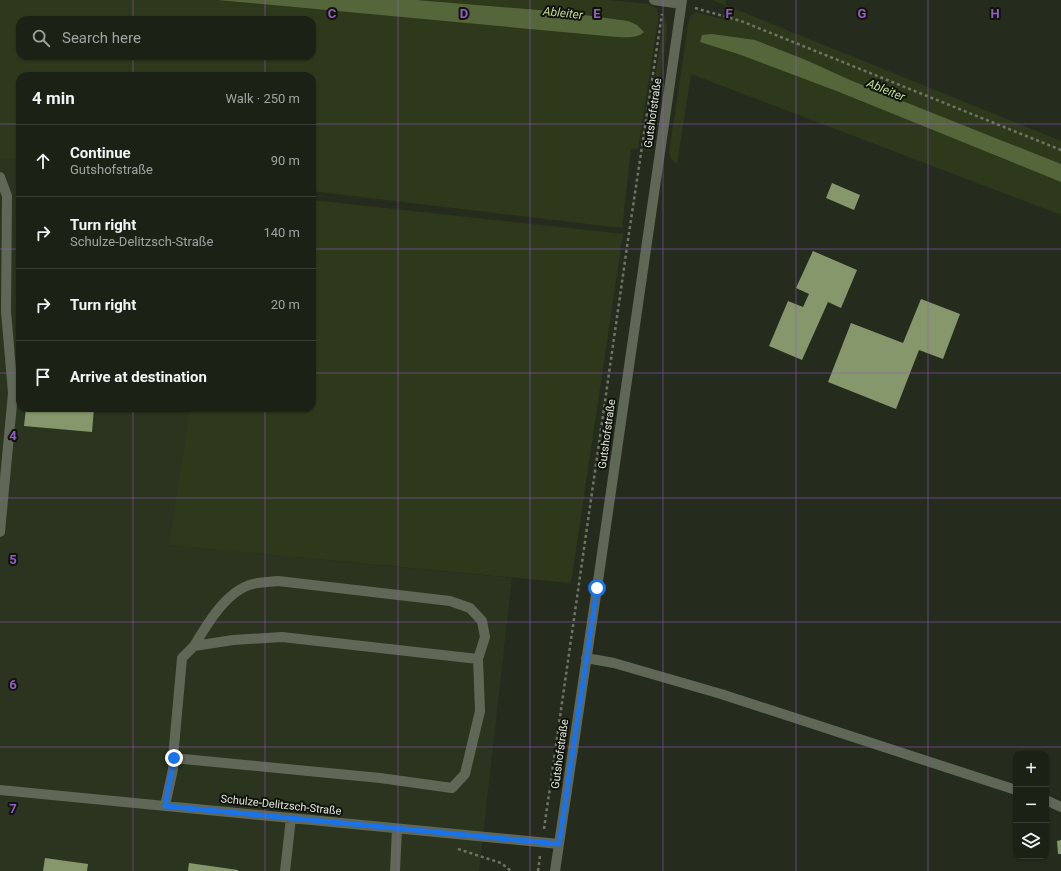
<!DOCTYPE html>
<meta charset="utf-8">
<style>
:root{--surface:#1c2116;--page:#292e23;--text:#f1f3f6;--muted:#a0a3a1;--line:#3a3e35}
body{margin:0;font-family:Roboto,sans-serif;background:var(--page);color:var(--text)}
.controls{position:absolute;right:12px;bottom:12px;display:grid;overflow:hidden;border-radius:8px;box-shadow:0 1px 3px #0004}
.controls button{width:36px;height:36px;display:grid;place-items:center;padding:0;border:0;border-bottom:1px solid var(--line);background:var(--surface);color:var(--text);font:20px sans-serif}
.stop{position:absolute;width:12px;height:12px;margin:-9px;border:3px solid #1a73e8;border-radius:50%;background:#fff}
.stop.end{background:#1a73e8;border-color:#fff;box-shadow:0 1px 4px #0008}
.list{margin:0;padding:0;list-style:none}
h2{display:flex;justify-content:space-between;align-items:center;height:52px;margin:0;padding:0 16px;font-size:17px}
h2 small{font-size:13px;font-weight:400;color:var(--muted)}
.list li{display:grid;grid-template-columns:26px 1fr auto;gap:12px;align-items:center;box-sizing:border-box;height:72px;padding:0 16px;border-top:1px solid var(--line)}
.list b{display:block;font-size:15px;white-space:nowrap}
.list p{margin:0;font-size:13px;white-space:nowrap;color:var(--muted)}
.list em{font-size:13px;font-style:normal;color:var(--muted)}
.icon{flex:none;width:22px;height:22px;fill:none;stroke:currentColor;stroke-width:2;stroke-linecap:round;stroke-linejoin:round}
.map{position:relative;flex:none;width:1061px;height:871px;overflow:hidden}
.search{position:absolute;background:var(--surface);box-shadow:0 1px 3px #0004;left:16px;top:16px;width:300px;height:44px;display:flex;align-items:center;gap:10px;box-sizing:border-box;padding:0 14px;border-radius:12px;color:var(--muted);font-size:15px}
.panel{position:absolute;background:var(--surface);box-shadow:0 1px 3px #0004;left:16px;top:72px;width:300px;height:340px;border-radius:12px}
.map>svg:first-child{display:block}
</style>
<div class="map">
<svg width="1061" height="871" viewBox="0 0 1061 871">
<rect width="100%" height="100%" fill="#262c1d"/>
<path fill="#2b341e" d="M0,158L20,160V408H190L170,545L512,578L479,871H0Z"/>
<path fill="#2e391c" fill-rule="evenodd" d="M0,0H608L648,4L656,8L658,12V20L638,149H631L622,228L312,191V76H20V160L0,158ZM20,20H312V56H20Z
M712,0H726L725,5L1061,141V164L850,80L806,60L755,40L700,42L741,55L839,92L1061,182V215L691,74L677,164L671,159L669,153L689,19L691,15L696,12L722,19L725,5Z
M665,15L667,27L666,38L650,151L644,150Z
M312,200L623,234L571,583L169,545L190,408H312Z"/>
<path fill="#56663b" d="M218,0H416L563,12L628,21L637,25L644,32C637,39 626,37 617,37Z
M712,34L755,40L806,60L850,80L1061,164V182L839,92L741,55L700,42L702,35Z"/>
<path fill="#86986b" d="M832,183L860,195L854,210L826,198Z
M813,251L857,270L841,308L828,302L802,360L769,346L788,301L803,307L809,294L796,288Z
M921,299L960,314L943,359L919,350L896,409L828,382L851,323L903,343Z
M26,408H94L92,432L24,426Z
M1061,840V854H1058L1057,841Z
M45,858L88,864L87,871H43Z
M189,863L238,870V871H188Z"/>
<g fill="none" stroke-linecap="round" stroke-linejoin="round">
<path stroke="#6e7467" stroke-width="2.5" stroke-dasharray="3 3" stroke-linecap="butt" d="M695,8L741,21L1061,150
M544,829L629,233L662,14
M458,849L501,863L511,871
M538,871L540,856"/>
<path stroke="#5f6756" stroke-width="10" d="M654,0L681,4
M0,177L7,196L6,311L13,393L0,532
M194,646C207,624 227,590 253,584C261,582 270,582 278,581L450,601L470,608L482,621L485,637L478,659
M586,658L614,663L721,694L1016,790
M0,790L559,844
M1046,800L1061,807
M165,806L173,769V758L182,658L194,646L233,640L282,637L478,659L480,711L465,774L452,788L380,778L173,758
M285,871L291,818
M395,871L397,829
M555,871L597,588L682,0"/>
</g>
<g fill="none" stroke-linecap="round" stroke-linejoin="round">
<path stroke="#1a73e8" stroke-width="5" d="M174,758L165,806L559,844L597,588"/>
</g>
<path fill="none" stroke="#955bc7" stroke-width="1" stroke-opacity="0.55" d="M133,0V20M265,0V20M398,0V871M530,0V871M663,0V871M796,0V871M928,0V871M133,56V76M265,56V76M0,124H20M312,124H1061M0,249H20M312,249H1061M0,373H20M312,373H1061M133,408V871M265,408V871M0,498H1061M0,622H1061M0,747H1061"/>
<g text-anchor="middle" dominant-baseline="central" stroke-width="4" stroke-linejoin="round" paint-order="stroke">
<g font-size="11" fill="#e3e8de" stroke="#10130c">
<text transform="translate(653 113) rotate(-82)">Gutshofstraße</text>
<text transform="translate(607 434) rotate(-82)">Gutshofstraße</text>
<text transform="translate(560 754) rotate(-82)">Gutshofstraße</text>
<text transform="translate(281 805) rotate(6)">Schulze-Delitzsch-Straße</text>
</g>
<g font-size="12" font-style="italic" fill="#c1dc96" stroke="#10130c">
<text transform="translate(563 13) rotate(6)">Ableiter</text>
<text transform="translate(886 90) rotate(22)">Ableiter</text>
</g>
</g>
<g font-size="13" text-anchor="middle" font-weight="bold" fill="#955bc7" stroke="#10130c" stroke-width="4" stroke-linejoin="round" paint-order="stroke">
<text x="332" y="18">C</text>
<text x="464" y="18">D</text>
<text x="597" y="18">E</text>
<text x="729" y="18">F</text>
<text x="862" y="18">G</text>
<text x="995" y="18">H</text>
<text x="13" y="440">4</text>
<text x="13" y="564">5</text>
<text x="13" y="689">6</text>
<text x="13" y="813">7</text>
</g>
</svg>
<div class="controls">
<button>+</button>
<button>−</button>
<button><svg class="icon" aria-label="layers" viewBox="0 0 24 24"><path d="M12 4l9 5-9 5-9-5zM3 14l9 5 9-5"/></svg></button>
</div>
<div class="stop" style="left:597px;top:588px"></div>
<div class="stop end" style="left:174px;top:758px"></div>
<div class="search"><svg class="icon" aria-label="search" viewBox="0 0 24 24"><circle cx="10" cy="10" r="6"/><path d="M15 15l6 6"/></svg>Search here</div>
<section class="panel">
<h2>4 min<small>Walk · 250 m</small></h2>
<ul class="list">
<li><svg class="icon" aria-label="ahead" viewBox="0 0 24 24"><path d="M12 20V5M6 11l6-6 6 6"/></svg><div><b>Continue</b><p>Gutshofstraße</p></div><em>90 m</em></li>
<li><svg class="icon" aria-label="right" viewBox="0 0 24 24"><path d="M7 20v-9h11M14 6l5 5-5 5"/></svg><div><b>Turn right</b><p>Schulze-Delitzsch-Straße</p></div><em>140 m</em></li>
<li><svg class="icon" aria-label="right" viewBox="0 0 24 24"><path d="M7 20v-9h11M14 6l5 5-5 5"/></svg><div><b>Turn right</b></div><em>20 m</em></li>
<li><svg class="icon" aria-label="arrive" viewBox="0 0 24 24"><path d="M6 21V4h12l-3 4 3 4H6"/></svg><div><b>Arrive at destination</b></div></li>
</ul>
</section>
</div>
